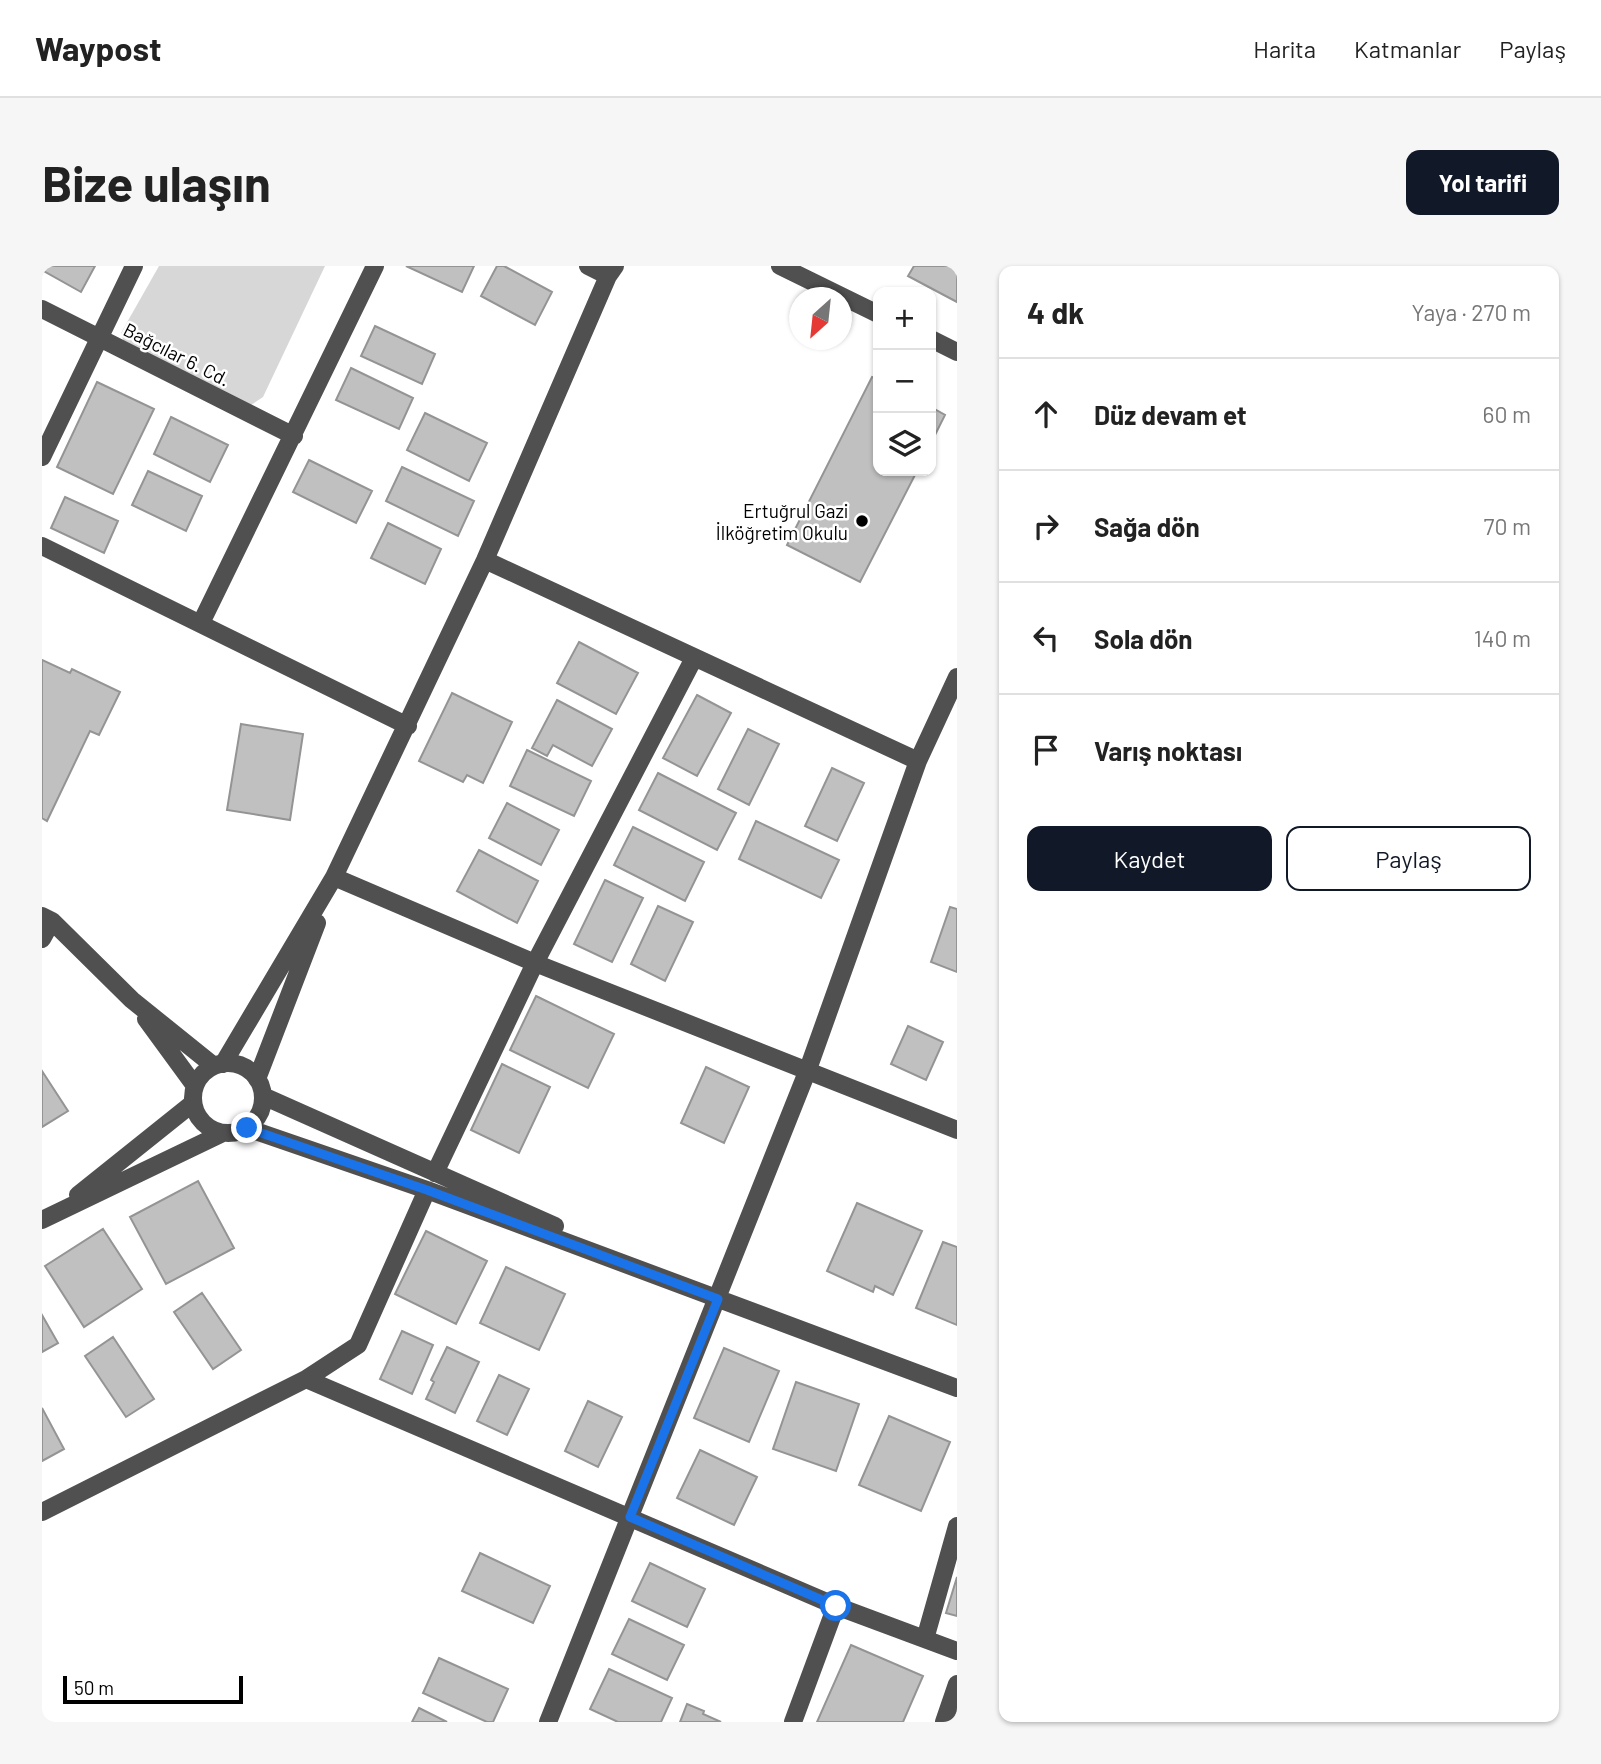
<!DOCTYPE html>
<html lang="tr">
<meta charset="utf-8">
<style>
:root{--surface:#fff;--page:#f6f6f6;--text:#222;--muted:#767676;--line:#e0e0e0;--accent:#111827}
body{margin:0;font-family:Barlow,sans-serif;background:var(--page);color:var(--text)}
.controls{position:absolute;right:21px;top:21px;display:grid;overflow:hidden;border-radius:14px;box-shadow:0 2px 5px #0004}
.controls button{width:63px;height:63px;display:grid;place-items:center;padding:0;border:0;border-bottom:2px solid var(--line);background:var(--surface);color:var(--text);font:35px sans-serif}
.compass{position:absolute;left:747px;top:21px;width:63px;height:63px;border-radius:50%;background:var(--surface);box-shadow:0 2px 5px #0004;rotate:207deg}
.scale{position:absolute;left:21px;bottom:18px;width:180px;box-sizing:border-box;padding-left:7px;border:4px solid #000;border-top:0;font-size:19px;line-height:24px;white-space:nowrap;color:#000;-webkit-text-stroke:5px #fff;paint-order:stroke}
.stop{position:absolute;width:21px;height:21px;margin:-16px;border:5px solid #1a73e8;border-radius:50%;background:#fff}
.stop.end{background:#1a73e8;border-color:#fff;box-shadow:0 2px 7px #0008}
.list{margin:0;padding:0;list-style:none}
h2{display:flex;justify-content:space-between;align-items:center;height:91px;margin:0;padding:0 28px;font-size:30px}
h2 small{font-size:23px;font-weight:400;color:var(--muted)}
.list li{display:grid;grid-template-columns:46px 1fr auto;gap:21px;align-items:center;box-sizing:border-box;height:112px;padding:0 28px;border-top:2px solid var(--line)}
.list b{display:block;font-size:26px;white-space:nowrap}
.list em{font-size:23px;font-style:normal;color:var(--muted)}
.actions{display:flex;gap:14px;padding:21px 28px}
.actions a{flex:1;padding:16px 0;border:2px solid var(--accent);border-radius:14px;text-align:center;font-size:24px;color:var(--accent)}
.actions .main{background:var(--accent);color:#fff}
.icon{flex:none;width:38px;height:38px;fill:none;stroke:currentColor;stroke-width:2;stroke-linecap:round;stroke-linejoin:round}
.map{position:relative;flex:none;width:915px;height:1456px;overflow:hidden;border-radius:14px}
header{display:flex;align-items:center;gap:42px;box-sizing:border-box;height:98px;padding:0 35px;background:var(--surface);border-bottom:2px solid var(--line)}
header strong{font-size:33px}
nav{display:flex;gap:38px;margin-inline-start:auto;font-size:24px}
.intro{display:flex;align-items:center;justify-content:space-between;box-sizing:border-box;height:168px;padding:0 42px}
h1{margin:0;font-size:49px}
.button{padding:18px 32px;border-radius:14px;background:var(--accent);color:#fff;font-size:24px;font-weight:700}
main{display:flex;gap:42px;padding:0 42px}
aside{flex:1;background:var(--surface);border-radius:14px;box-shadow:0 2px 5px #0004}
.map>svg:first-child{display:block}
</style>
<header>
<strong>Waypost</strong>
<nav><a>Harita</a><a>Katmanlar</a><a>Paylaş</a></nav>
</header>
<div class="intro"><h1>Bize ulaşın</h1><a class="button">Yol tarifi</a></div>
<main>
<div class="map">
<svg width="915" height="1456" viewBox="0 0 915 1456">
<rect width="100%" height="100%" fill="#fff"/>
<path fill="#d7d7d7" d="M117,0H283L221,131L209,139L82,77L79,67Z"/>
<path fill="#c0c0c0" stroke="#949494" stroke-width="2" d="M0,0H53L39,26L0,4Z
M364,0H432L420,26Z
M455,0H462L510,26L493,59L439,30Z
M872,0H915V36L866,10Z
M333,60L393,88L380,118L319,90Z
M309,102L371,132L357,163L294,134Z
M830,111L836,114V205H875L818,316L745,279Z
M55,116L112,143L71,228L15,201Z
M889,141L903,149L889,177Z
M383,147L445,177L427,215L365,184Z
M129,151L186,179L168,216L112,188Z
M267,194L330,225L314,257L251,226Z
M360,201L432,235L416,270L344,235Z
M106,205L160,230L144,265L90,239Z
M23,231L76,255L62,287L9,262Z
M346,257L399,283L383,318L329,292Z
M537,376L596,407L574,448L515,417Z
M0,394L28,407L30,403L78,426L57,469L48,465L5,555L0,552Z
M410,427L470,456L441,517L425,509L421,516L377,495Z
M655,429L689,447L655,510L621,492Z
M515,434L570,463L550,500L511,479L505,490L490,482Z
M199,458L261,468L248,554L185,544Z
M706,463L737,478L707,539L676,523Z
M485,484L549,515L532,550L468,520Z
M790,502L822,517L795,575L763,560Z
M616,507L694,547L675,584L597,544Z
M465,537L517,564L499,599L447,572Z
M714,555L797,594L779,632L697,593Z
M591,561L662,596L643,635L572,599Z
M437,584L496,615L475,657L415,625Z
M563,614L601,632L570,696L532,678Z
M616,640L651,656L623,715L589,698Z
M908,641L915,643V706L889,696Z
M494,730L572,768L546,822L468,784Z
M866,760L901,776L884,814L849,798Z
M460,798L508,821L477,887L429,864Z
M664,801L707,821L682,877L639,857Z
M0,805L26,845L0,861Z
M156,915L192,982L124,1018L88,951Z
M815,937L880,965L851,1029L833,1020L831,1026L785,1005Z
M61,963L100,1023L42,1061L3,1000Z
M384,965L445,995L414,1058L353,1028Z
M901,976L915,981V1059L874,1042Z
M464,1001L523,1028L497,1084L438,1057Z
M160,1027L199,1084L171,1103L132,1046Z
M0,1049L16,1077L0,1086Z
M360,1065L391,1079L370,1128L338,1113Z
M71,1071L112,1133L84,1151L43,1090Z
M405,1081L437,1096L413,1147L384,1133L392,1116L389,1114Z
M682,1082L737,1105L707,1176L652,1152Z
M457,1109L487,1123L465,1169L435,1155Z
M754,1116L817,1138L794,1205L731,1183Z
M546,1135L580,1151L556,1201L523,1185Z
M0,1142L22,1183L0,1195Z
M847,1150L908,1176L879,1245L817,1219Z
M658,1184L715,1211L692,1259L635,1232Z
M438,1287L508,1320L491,1357L420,1325Z
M608,1297L663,1323L645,1361L590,1335Z
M915,1311V1350L904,1347Z
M587,1353L642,1379L625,1414L570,1388Z
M809,1379L881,1410L861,1456H775Z
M397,1392L466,1423L451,1456H445L381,1427Z
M567,1403L630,1432L619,1456H576L548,1443Z
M645,1438L662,1445L661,1448L679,1456H638Z
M377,1442L405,1456H370Z"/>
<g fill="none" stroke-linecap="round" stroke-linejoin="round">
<path stroke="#505050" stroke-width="18" d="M546,0L566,10
M738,0L836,48
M0,43L252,170
M889,73L915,86
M0,191L92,0
M0,280L366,460
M443,294L876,495
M159,357L333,0
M292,611L493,697L915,864
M0,650L10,655L90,734L172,800
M0,673L10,655
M104,753L153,820
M151 832a35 35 0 1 1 70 0a35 35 0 1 1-70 0Z
M181,798L292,611L443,294L566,10L573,0
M215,813L275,657
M221,830L513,960
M205,862L385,924L915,1122
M393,907L493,697L652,392
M36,929L151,837
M0,954L181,867
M264,1113L316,1079L385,924
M0,1246L264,1113L794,1340L915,1385
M883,1373L915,1260
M506,1456L765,806L876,495L915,411
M751,1456L794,1340
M902,1456L915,1418"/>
</g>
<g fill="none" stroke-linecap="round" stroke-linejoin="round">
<path stroke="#1a73e8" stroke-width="9" d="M205,862L385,924L676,1033L588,1251L794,1340"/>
</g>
<circle fill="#000" stroke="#fff" stroke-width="2.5" cx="820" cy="255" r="7"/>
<g text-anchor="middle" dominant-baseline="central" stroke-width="5" stroke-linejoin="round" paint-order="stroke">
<g font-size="19" fill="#000" stroke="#fff">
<text transform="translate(135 88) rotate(27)">Bağcılar 6. Cd.</text>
</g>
<g font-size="19" fill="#000" stroke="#fff" text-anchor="end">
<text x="806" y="244">Ertuğrul Gazi<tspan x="806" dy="22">İlköğretim Okulu</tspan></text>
</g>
</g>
</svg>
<div class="controls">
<button>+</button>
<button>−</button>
<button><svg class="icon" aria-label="layers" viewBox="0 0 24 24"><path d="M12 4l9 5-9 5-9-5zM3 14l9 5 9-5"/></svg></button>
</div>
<svg class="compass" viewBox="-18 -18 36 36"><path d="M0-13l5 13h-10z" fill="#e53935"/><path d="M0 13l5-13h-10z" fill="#767676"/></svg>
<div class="scale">50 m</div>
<div class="stop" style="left:794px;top:1340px"></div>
<div class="stop end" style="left:205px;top:862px"></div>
</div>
<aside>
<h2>4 dk<small>Yaya · 270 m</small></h2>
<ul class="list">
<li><svg class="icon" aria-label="ahead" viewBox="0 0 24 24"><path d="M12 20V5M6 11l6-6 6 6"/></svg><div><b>Düz devam et</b></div><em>60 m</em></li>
<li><svg class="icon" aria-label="right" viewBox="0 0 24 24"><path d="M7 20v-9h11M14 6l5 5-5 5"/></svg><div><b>Sağa dön</b></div><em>70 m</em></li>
<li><svg class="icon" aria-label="left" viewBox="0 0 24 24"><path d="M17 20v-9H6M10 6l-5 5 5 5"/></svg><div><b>Sola dön</b></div><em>140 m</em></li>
<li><svg class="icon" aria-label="arrive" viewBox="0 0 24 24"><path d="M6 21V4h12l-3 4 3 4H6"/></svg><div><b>Varış noktası</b></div></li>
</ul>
<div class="actions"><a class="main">Kaydet</a><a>Paylaş</a></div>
</aside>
</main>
